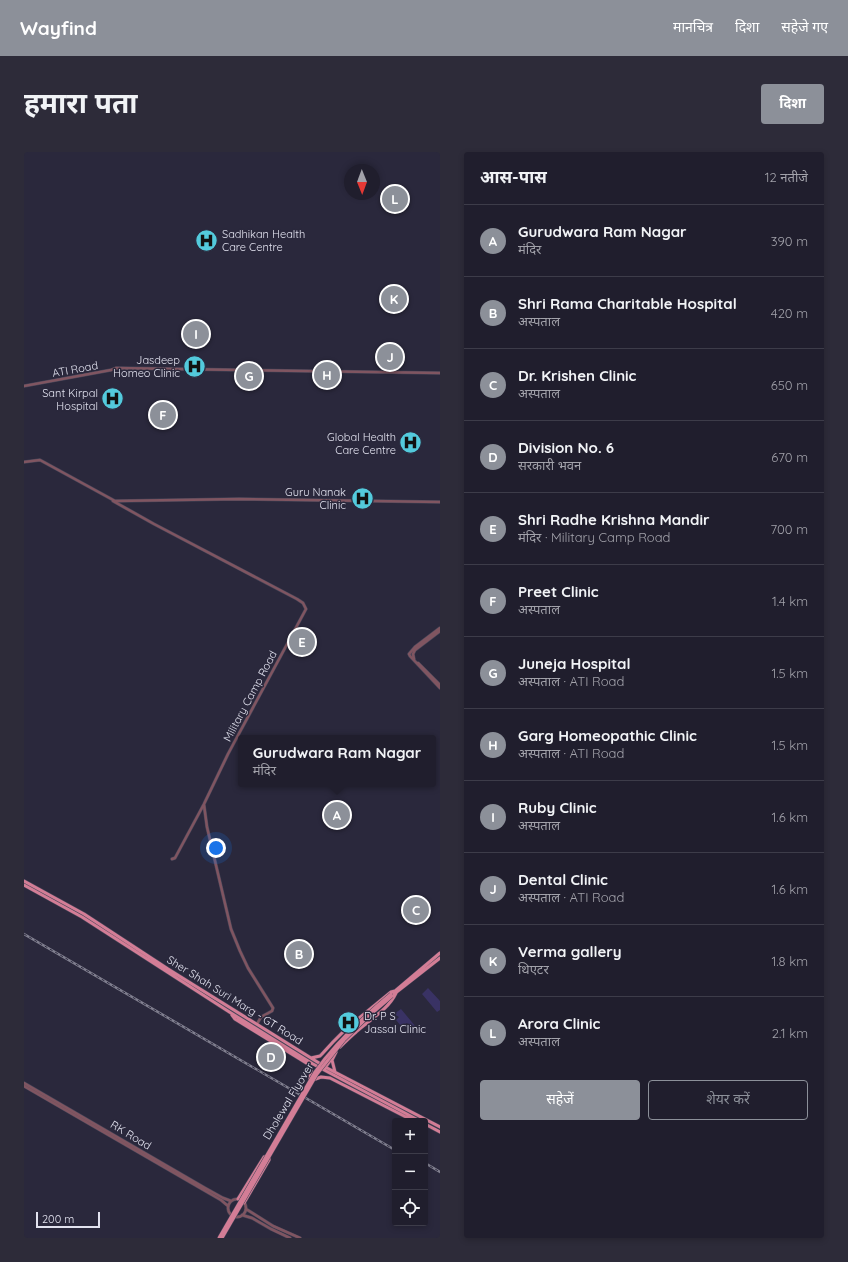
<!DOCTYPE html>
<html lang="hi">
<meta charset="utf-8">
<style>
:root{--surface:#201e2d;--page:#2d2b39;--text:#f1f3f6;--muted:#a2a2aa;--line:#3d3c49;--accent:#8c9099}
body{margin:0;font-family:Quicksand,"Noto Sans Devanagari",sans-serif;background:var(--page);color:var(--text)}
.controls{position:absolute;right:12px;bottom:12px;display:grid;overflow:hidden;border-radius:4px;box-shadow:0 2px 6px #0003}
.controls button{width:36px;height:36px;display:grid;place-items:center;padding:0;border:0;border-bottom:1px solid var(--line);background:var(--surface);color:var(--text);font:20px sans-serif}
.compass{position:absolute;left:320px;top:12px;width:36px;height:36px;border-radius:50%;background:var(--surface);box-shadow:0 2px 6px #0003;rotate:179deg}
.scale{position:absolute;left:12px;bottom:10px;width:64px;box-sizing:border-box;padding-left:4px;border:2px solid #e2e2ef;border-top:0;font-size:11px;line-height:14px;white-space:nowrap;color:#e2e2ef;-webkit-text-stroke:3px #2a283c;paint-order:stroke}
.you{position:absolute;left:192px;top:696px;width:14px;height:14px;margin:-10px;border:3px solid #fff;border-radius:50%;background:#1a73e8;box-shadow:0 0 0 6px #1a73e833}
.badge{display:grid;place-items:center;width:26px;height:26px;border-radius:50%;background:var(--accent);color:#fff;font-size:13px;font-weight:700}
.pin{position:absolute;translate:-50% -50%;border:2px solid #fff;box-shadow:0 1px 4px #0006}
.popup{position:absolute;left:214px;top:583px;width:198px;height:52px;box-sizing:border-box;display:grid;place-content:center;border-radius:4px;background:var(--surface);filter:drop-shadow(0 1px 3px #0005);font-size:13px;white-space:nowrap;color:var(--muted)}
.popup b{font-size:15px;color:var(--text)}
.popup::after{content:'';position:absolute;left:50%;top:100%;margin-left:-8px;border:8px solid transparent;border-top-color:var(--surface)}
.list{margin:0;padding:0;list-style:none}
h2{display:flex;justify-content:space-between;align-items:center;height:52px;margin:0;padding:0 16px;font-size:17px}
h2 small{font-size:13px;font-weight:400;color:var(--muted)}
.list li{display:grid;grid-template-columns:26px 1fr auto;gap:12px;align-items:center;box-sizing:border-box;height:72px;padding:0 16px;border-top:1px solid var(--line)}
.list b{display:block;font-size:15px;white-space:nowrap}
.list p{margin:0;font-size:13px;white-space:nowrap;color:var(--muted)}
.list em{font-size:13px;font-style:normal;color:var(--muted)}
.actions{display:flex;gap:8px;padding:12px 16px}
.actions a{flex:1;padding:9px 0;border:1px solid var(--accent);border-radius:4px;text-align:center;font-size:14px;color:var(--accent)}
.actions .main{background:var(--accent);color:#fff}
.icon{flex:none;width:22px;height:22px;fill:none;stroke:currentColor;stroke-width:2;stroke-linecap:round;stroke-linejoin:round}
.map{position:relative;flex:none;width:416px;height:1086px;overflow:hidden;border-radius:4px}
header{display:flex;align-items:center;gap:24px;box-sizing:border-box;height:56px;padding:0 20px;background:var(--accent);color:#fff}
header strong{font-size:19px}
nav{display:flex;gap:22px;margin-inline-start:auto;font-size:14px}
.intro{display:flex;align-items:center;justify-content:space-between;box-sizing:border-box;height:96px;padding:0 24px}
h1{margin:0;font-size:28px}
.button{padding:10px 18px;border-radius:4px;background:var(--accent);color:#fff;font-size:14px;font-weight:700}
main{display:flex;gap:24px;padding:0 24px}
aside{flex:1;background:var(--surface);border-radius:4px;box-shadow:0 2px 6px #0003}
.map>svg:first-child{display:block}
</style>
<header>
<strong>Wayfind</strong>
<nav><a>मानचित्र</a><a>दिशा</a><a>सहेजे गए</a></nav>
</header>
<div class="intro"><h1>हमारा पता</h1><a class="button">दिशा</a></div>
<main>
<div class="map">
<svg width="416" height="1086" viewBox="0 0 416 1086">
<rect width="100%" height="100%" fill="#2a283c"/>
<path fill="#393264" d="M404,836L416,849V858L413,860L398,842Z
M377,857L392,875L389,878L383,871L377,874L372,868L375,865L370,862Z"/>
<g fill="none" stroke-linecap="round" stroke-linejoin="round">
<defs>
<path id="tertiary" d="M0,234L87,218L92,216L416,221
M0,310L16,308L91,349L215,347L416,350
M89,349L130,372L273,447L279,451L282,457L204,602L180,652L151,706L148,707
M416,476L391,495L385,502L386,504L416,536
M390,507L389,502L391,498L416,479
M394,511L416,533
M180,653L183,675L207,777L216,799L224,816L249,856L248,859L237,865L233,872
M0,931L181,1036L199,1046L207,1049
M0,934L197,1048L204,1054
M204 1056a9 9 0 1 1 18 0a9 9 0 1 1-18 0Z
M222,1057L249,1074L276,1086
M218,1063L228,1066L247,1077L266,1086"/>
<path id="primary" d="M0,729L60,762L144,817L303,916L416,975
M0,733L58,765L207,861L289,912L319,928L396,969
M370,840L416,801
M370,842L416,806
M208,863L211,867L284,912L287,918L286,927
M316,895C321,890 326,885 332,880C345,868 364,858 372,841
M287,906L296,904L298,902L309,890L323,876L367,840L371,839
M301,916L308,906
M311,920L308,908L312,900
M289,928L297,925L306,926L382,965L390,967
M401,972L416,980
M214,1047L240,1005L243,1004
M220,1051L245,1008V1005"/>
</defs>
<use href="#tertiary" stroke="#474659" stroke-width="3.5"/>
<use href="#primary" stroke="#474659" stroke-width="4"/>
<use href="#tertiary" stroke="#805561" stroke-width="2.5"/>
<use href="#primary" stroke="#d37d96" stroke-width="3"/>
<defs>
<path id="rail" d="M0,782L371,998
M401,1011L416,1020"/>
</defs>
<use href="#rail" stroke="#807f8f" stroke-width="2.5"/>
<use href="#rail" stroke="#2a283c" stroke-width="1" stroke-dasharray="3" stroke-linecap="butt"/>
<defs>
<path id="primary-bridge" d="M195,1086L291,920C312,890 338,866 367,842
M198,1086L293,922L320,888L347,862L368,844"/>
</defs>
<use href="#primary-bridge" stroke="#474659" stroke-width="4" stroke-linecap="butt"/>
<use href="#primary-bridge" stroke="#d37d96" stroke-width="3"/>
</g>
<defs>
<symbol id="hospital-disc" viewBox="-11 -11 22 22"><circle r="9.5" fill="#53cadc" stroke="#2a283c"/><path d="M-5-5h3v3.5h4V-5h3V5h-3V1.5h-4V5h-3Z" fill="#111"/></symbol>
</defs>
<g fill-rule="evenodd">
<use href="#hospital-disc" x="170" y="76" width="25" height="25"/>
<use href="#hospital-disc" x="158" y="202" width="25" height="25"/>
<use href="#hospital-disc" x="76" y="234" width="25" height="25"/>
<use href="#hospital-disc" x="374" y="278" width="25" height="25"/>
<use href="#hospital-disc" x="326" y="334" width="25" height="25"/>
<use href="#hospital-disc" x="312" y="858" width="25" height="25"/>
</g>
<g text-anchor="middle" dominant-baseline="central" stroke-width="3" stroke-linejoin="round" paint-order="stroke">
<g font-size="11" fill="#e2e2ef" stroke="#2a283c" text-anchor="end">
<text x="198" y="82" text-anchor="start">Sadhikan Health<tspan x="198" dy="13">Care Centre</tspan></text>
<text x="156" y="208">Jasdeep<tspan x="156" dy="13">Homeo Clinic</tspan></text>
<text x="74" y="241">Sant Kirpal<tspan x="74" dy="13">Hospital</tspan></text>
<text x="372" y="285">Global Health<tspan x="372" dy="13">Care Centre</tspan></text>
<text x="322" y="340">Guru Nanak<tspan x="322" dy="13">Clinic</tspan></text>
<text x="340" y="864" text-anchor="start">Dr. P S<tspan x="340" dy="13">Jassal Clinic</tspan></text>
</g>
<g font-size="11" fill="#e2e2ef" stroke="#2a283c">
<text transform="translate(51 217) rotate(-10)">ATI Road</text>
<text transform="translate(226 544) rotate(-62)">Military Camp Road</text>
<text transform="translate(211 848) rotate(32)">Sher Shah Suri Marg - GT Road</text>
<text transform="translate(264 949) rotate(-59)">Dholewal Flyover</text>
<text transform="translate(107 983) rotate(31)">RK Road</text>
</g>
</g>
</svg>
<div class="controls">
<button>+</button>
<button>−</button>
<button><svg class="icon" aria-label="locate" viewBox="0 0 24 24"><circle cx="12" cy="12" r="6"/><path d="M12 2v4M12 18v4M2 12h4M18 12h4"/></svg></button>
</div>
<svg class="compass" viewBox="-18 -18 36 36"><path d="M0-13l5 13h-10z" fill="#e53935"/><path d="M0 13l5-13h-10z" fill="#a2a2aa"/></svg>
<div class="scale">200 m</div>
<div class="you"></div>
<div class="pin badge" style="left:313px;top:663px">A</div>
<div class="popup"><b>Gurudwara Ram Nagar</b>मंदिर</div>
<div class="pin badge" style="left:275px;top:802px">B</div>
<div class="pin badge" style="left:392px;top:758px">C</div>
<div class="pin badge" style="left:247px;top:905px">D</div>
<div class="pin badge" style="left:278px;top:490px">E</div>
<div class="pin badge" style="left:139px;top:263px">F</div>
<div class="pin badge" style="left:225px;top:224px">G</div>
<div class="pin badge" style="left:303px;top:223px">H</div>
<div class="pin badge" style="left:172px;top:182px">I</div>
<div class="pin badge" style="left:366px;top:205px">J</div>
<div class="pin badge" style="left:370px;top:147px">K</div>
<div class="pin badge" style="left:371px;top:47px">L</div>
</div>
<aside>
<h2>आस-पास<small>12 नतीजे</small></h2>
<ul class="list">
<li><span class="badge">A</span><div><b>Gurudwara Ram Nagar</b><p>मंदिर</p></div><em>390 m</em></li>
<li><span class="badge">B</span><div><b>Shri Rama Charitable Hospital</b><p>अस्पताल</p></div><em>420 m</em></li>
<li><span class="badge">C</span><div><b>Dr. Krishen Clinic</b><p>अस्पताल</p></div><em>650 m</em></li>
<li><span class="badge">D</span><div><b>Division No. 6</b><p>सरकारी भवन</p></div><em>670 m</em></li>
<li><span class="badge">E</span><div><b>Shri Radhe Krishna Mandir</b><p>मंदिर · Military Camp Road</p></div><em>700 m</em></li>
<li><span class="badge">F</span><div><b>Preet Clinic</b><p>अस्पताल</p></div><em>1.4 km</em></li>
<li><span class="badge">G</span><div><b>Juneja Hospital</b><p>अस्पताल · ATI Road</p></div><em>1.5 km</em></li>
<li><span class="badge">H</span><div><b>Garg Homeopathic Clinic</b><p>अस्पताल · ATI Road</p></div><em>1.5 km</em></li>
<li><span class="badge">I</span><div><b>Ruby Clinic</b><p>अस्पताल</p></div><em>1.6 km</em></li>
<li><span class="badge">J</span><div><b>Dental Clinic</b><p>अस्पताल · ATI Road</p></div><em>1.6 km</em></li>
<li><span class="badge">K</span><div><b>Verma gallery</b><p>थिएटर</p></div><em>1.8 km</em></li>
<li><span class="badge">L</span><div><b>Arora Clinic</b><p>अस्पताल</p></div><em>2.1 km</em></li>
</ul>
<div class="actions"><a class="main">सहेजें</a><a>शेयर करें</a></div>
</aside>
</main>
